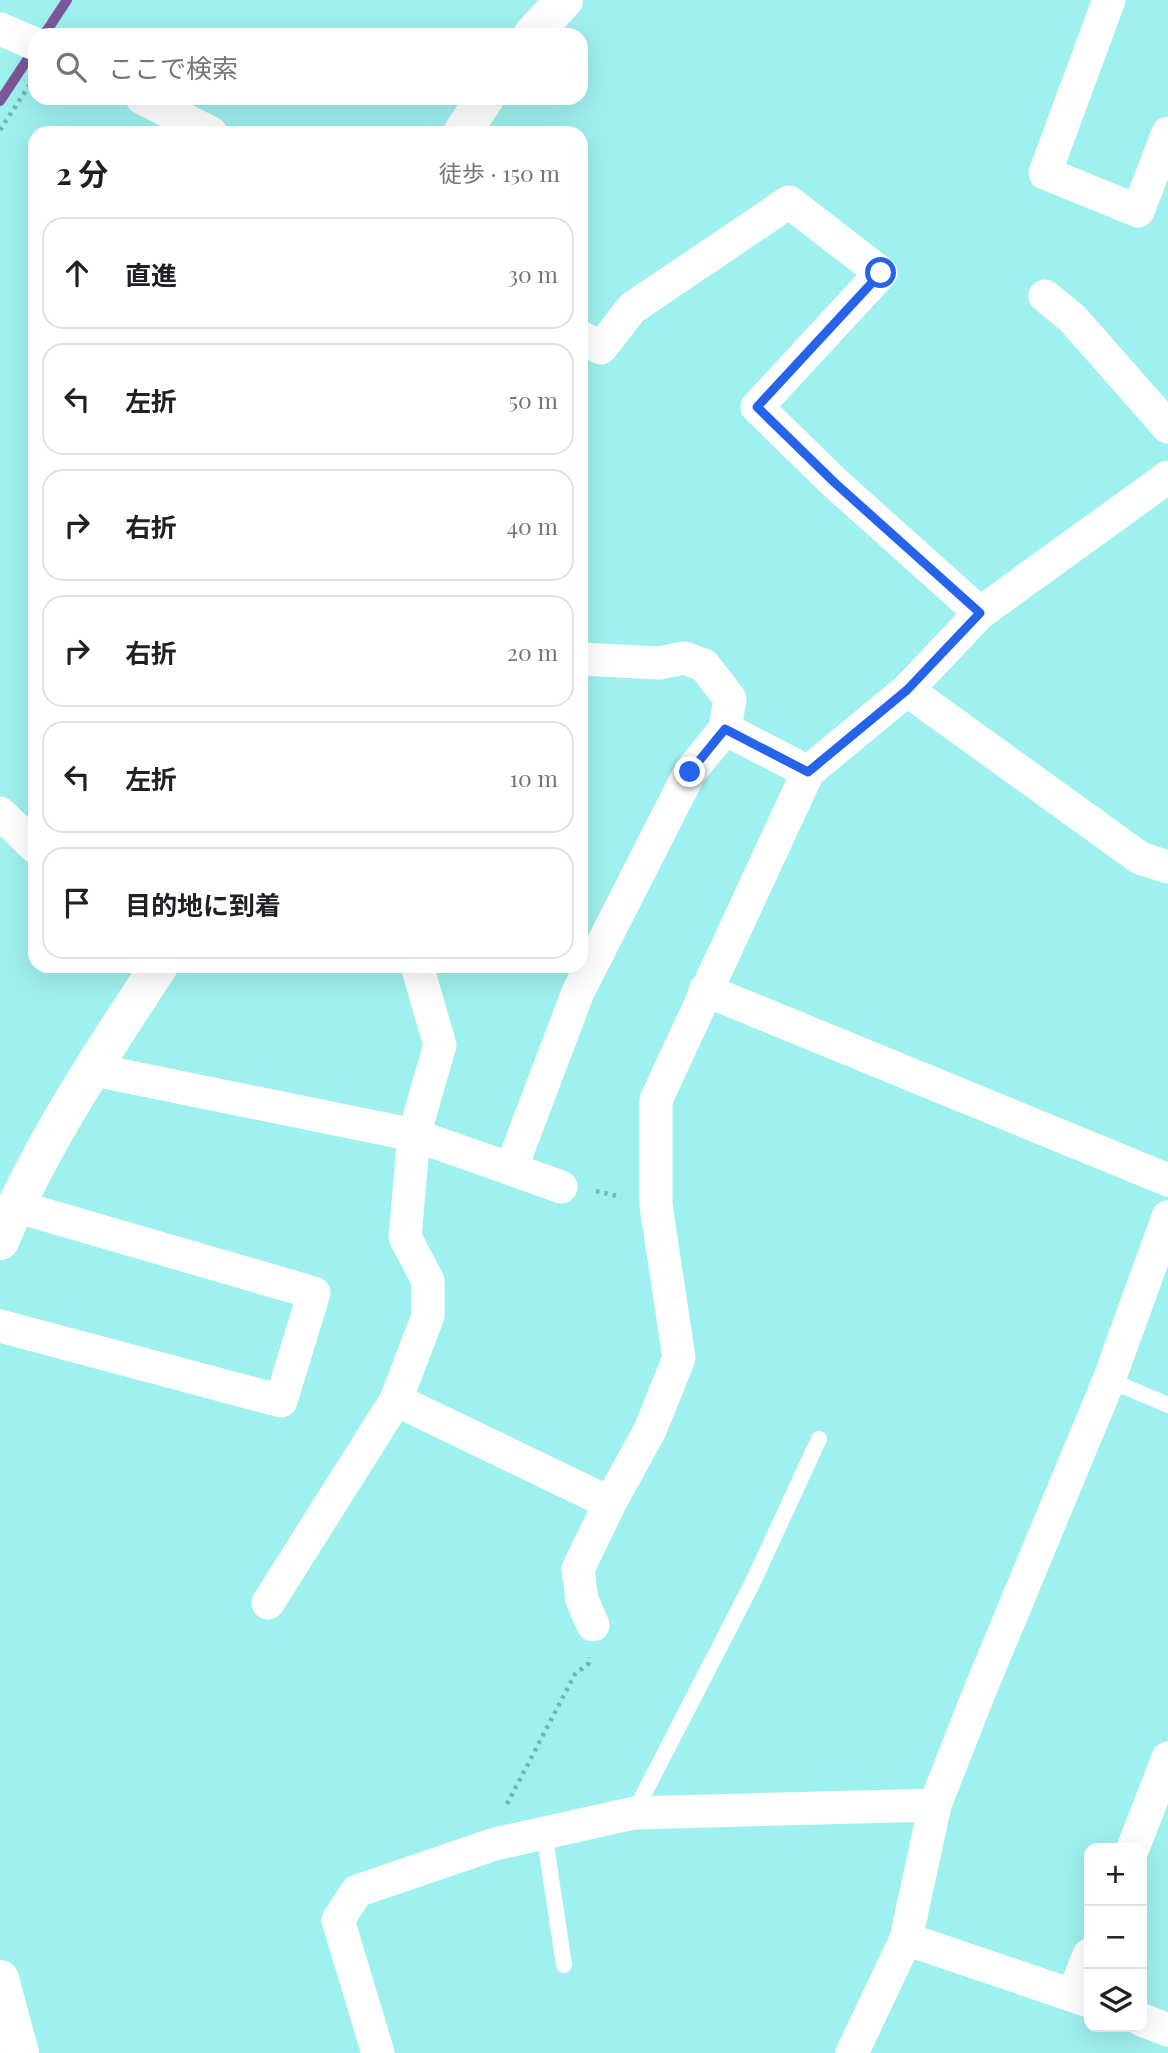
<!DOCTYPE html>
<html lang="ja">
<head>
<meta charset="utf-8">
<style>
  :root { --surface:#fff; --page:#f2f2f2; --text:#202124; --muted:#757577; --line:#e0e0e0 }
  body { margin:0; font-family:"Playfair Display","Noto Sans JP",serif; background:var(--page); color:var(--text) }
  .controls { position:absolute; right:21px; bottom:21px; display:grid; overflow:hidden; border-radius:14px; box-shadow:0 7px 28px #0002 }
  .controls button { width:63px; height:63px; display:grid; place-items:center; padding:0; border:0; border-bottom:2px solid var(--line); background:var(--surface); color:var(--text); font:35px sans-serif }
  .stop { position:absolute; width:21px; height:21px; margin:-16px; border:5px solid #2563eb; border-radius:50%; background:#fff }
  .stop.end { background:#2563eb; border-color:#fff; box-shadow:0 2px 7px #0008 }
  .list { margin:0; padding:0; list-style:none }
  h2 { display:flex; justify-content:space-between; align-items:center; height:91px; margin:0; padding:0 28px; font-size:30px }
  h2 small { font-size:23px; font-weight:400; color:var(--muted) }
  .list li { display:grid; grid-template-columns:46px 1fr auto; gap:21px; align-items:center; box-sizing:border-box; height:112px; margin:0 14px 14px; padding:0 14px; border:2px solid var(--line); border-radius:21px }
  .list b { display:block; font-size:26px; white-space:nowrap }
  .list em { font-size:23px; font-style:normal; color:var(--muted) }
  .icon { flex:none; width:38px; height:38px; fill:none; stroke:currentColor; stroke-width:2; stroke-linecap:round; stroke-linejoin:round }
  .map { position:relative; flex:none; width:1168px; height:2053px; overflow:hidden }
  .search { position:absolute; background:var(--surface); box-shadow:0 7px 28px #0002; left:28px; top:28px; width:560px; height:77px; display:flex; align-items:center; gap:18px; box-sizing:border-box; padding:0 24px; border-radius:21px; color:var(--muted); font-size:26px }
  .panel { position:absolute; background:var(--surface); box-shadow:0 7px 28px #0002; left:28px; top:126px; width:560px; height:847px; border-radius:21px }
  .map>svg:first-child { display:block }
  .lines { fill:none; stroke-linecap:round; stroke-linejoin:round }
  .stream { stroke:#7a5799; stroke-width:10 }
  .path { stroke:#73b6b4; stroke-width:4.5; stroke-dasharray:3.5 5; stroke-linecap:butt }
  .service { stroke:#fff; stroke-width:16 }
  .minor { stroke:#fff; stroke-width:33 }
  .tertiary { stroke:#fff; stroke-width:38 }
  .route { stroke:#2563eb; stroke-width:9 }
</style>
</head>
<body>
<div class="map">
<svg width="1168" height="2053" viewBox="0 0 1168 2053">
  <rect width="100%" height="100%" fill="#9ff1ef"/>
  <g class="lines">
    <!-- stream -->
    <path class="stream" d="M44 35 67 0
      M0 101 35 48"/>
    <!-- path -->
    <path class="path" d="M0 130 34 78
      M596 1191 621 1197
      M507 1804 575 1674 589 1663V1657"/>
    <!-- service -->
    <path class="service" d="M1109 1380 1168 1405
      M634 1813 753 1582 819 1439
      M544 1832 564 1965"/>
    <!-- minor -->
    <path class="minor" d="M1109 0 1045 173 1138 211 1168 133
      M0 29 35 44
      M142 98 211 133
      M1045 296 1072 318 1168 427
      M581 337 601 348 632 308 789 202 881 273 757 407 835 483 980 613
      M907 690 1140 858 1168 867
      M725 729 808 772
      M0 813 35 847
      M705 990 1168 1180
      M90 1069 414 1135 511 1169
      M561 1187 511 1169 578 992 690 772 725 729 730 699 704 665 684 658 659 663 581 659
      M0 1326 281 1401 314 1293 15 1206
      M396 1400 610 1503
      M268 1603 396 1400 428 1316V1281L405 1237 414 1135 440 1045 417 966
      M593 1625 582 1600 578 1569 610 1503 650 1430 679 1358 656 1205V1100L808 772 907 690 980 613 1168 477
      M1133 1848 1168 1758
      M906 1939 1089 2001
      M1073 1995 1089 1955
      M1142 2020 1168 2030
      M378 2053 338 1920 357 1891 495 1844 634 1813 935 1805
      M852 2053 906 1939 935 1805 979 1693 1109 1380 1168 1217"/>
    <!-- tertiary -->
    <path class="tertiary" d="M532 35 564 0
      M462 133 485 98
      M0 1241C42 1143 101 1054 159 966
      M0 1979 20 2053"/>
  </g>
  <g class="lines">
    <!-- route -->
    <path class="route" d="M690 772 725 729 808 772 907 690 980 613 835 483 757 407 881 273"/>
  </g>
</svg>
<div class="controls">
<button>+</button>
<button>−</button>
<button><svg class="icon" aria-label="layers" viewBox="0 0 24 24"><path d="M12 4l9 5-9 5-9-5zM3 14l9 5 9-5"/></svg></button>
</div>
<div class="stop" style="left:881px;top:273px"></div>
<div class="stop end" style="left:690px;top:772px"></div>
<div class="search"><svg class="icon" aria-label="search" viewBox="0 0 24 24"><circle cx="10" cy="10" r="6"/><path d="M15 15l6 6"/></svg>ここで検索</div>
<section class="panel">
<h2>2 分<small>徒歩 · 150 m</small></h2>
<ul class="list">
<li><svg class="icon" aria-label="ahead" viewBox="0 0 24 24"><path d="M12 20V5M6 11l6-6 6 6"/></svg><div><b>直進</b></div><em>30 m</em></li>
<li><svg class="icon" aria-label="left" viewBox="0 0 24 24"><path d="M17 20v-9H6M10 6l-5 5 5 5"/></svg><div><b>左折</b></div><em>50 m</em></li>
<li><svg class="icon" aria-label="right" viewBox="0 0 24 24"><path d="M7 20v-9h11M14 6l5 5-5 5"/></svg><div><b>右折</b></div><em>40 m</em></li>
<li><svg class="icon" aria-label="right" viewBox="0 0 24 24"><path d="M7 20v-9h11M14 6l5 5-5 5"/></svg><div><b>右折</b></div><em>20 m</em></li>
<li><svg class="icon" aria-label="left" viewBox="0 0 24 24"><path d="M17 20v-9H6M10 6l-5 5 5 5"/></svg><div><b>左折</b></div><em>10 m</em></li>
<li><svg class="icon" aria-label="arrive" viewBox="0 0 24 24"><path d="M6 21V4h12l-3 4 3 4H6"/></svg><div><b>目的地に到着</b></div></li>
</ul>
</section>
</div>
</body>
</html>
